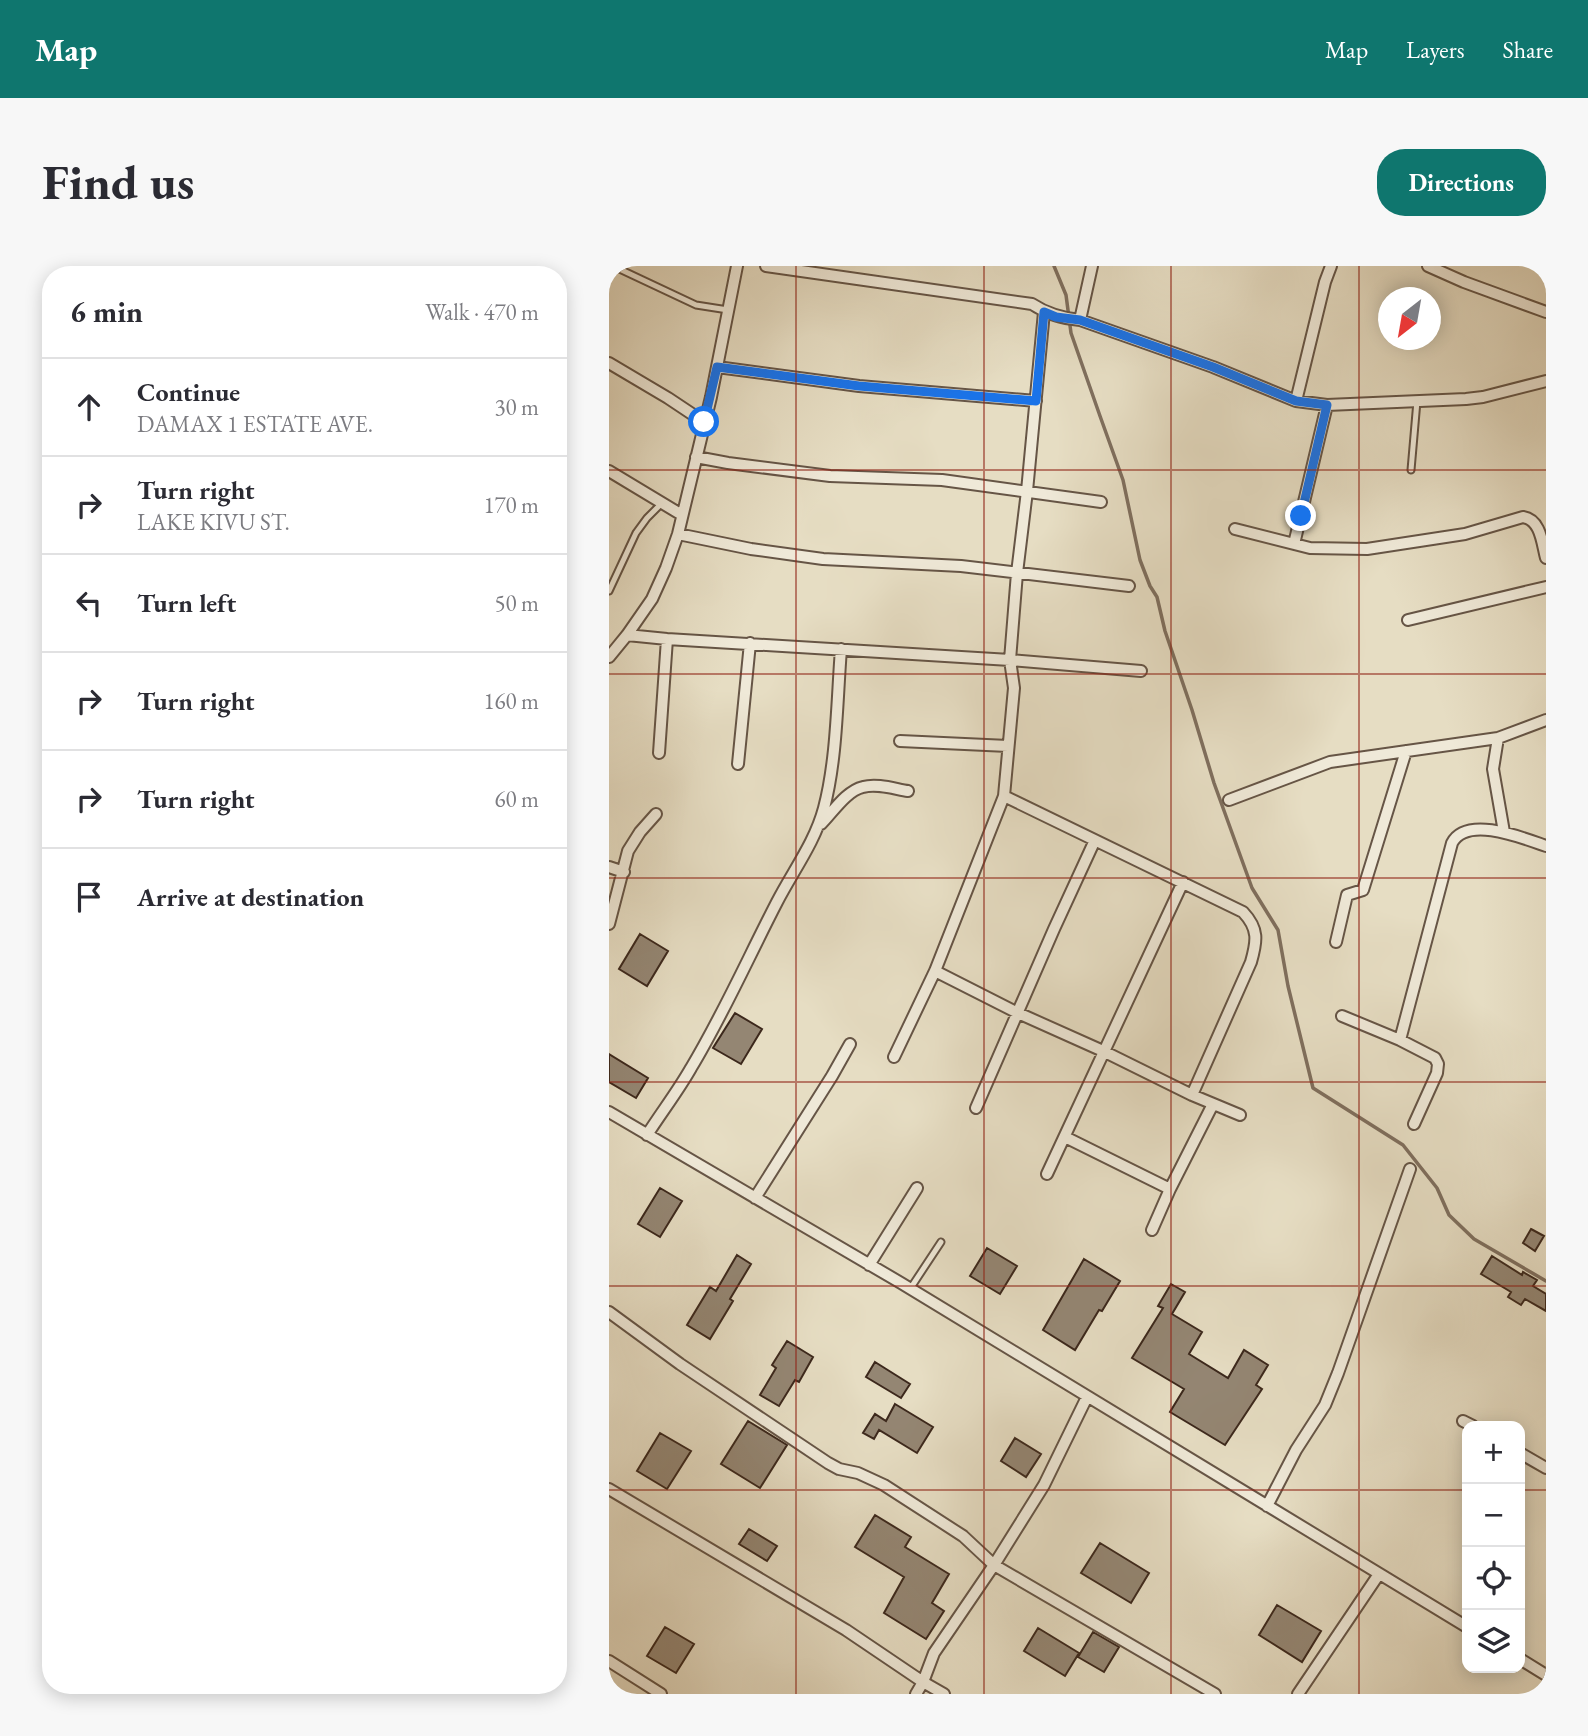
<!DOCTYPE html>
<html lang="en">
<head>
<meta charset="utf-8">
<style>
  :root { --surface:#fff; --page:#f7f7f7; --text:#2b2b33; --muted:#7c7c81; --line:#e1e1e2; --accent:#0f766e }
  body { margin:0; font-family:"EB Garamond",serif; background:var(--page); color:var(--text) }
  .controls { position:absolute; right:21px; bottom:21px; display:grid; overflow:hidden; border-radius:14px; box-shadow:0 4px 18px #0003 }
  .controls button { width:63px; height:63px; display:grid; place-items:center; padding:0; border:0; border-bottom:2px solid var(--line); background:var(--surface); color:var(--text); font:35px sans-serif }
  .compass { position:absolute; left:769px; top:21px; width:63px; height:63px; border-radius:50%; background:var(--surface); box-shadow:0 4px 18px #0003; rotate:211deg }
  .stop { position:absolute; width:21px; height:21px; margin:-16px; border:5px solid #1a73e8; border-radius:50%; background:#fff }
  .stop.end { background:#1a73e8; border-color:#fff; box-shadow:0 2px 7px #0008 }
  .list { margin:0; padding:0; list-style:none }
  h2 { display:flex; justify-content:space-between; align-items:center; height:91px; margin:0; padding:0 28px; font-size:30px }
  h2 small { font-size:23px; font-weight:400; color:var(--muted) }
  .list li { display:grid; grid-template-columns:46px 1fr auto; gap:21px; align-items:center; box-sizing:border-box; height:98px; padding:0 28px; border-top:2px solid var(--line) }
  .list b { display:block; font-size:26px; white-space:nowrap }
  .list p { margin:0; font-size:23px; white-space:nowrap; color:var(--muted) }
  .list em { font-size:23px; font-style:normal; color:var(--muted) }
  .icon { flex:none; width:38px; height:38px; fill:none; stroke:currentColor; stroke-width:2; stroke-linecap:round; stroke-linejoin:round }
  .map { position:relative; flex:none; width:937px; height:1428px; overflow:hidden; border-radius:28px }
  header { display:flex; align-items:center; gap:42px; box-sizing:border-box; height:98px; padding:0 35px; background:var(--accent); color:#fff }
  header strong { font-size:33px }
  nav { display:flex; gap:38px; margin-inline-start:auto; font-size:24px }
  .intro { display:flex; align-items:center; justify-content:space-between; box-sizing:border-box; height:168px; padding:0 42px }
  h1 { margin:0; font-size:49px }
  .button { padding:18px 32px; border-radius:28px; background:var(--accent); color:#fff; font-size:24px; font-weight:700 }
  main { display:flex; gap:42px; padding:0 42px }
  aside { flex:1; background:var(--surface); border-radius:28px; box-shadow:0 4px 18px #0003 }
  .map>svg:first-child { display:block }
  .lines { fill:none; stroke-linecap:round; stroke-linejoin:round }
  .stream { stroke:#7f6f5e; stroke-width:3.5 }
  .building { fill:#948673; stroke:#3c281c; stroke-width:2 }
  .lane-casing { stroke:#665546; stroke-width:9 }
  .street-casing { stroke:#665546; stroke-width:14 }
  .lane { stroke:#efe9d8; stroke-width:5 }
  .street { stroke:#efe9d8; stroke-width:10 }
  .route { stroke:#1a73e8; stroke-width:9 }
  .grid { fill:none; stroke:#8f2418; stroke-width:2; stroke-opacity:0.55 }
</style>
</head>
<body>
<header>
<strong>Map</strong>
<nav><a>Map</a><a>Layers</a><a>Share</a></nav>
</header>
<div class="intro"><h1>Find us</h1><a class="button">Directions</a></div>
<main>
<aside>
<h2>6 min<small>Walk · 470 m</small></h2>
<ul class="list">
<li><svg class="icon" aria-label="ahead" viewBox="0 0 24 24"><path d="M12 20V5M6 11l6-6 6 6"/></svg><div><b>Continue</b><p>DAMAX 1 ESTATE AVE.</p></div><em>30 m</em></li>
<li><svg class="icon" aria-label="right" viewBox="0 0 24 24"><path d="M7 20v-9h11M14 6l5 5-5 5"/></svg><div><b>Turn right</b><p>LAKE KIVU ST.</p></div><em>170 m</em></li>
<li><svg class="icon" aria-label="left" viewBox="0 0 24 24"><path d="M17 20v-9H6M10 6l-5 5 5 5"/></svg><div><b>Turn left</b></div><em>50 m</em></li>
<li><svg class="icon" aria-label="right" viewBox="0 0 24 24"><path d="M7 20v-9h11M14 6l5 5-5 5"/></svg><div><b>Turn right</b></div><em>160 m</em></li>
<li><svg class="icon" aria-label="right" viewBox="0 0 24 24"><path d="M7 20v-9h11M14 6l5 5-5 5"/></svg><div><b>Turn right</b></div><em>60 m</em></li>
<li><svg class="icon" aria-label="arrive" viewBox="0 0 24 24"><path d="M6 21V4h12l-3 4 3 4H6"/></svg><div><b>Arrive at destination</b></div></li>
</ul>
</aside>
<div class="map">
<svg width="937" height="1428" viewBox="0 0 937 1428">
  <rect width="100%" height="100%" fill="#e6ddc3"/>
  <filter id="stains"><feTurbulence type="fractalNoise" baseFrequency=".00286" numOctaves="4"/><feColorMatrix values="0 0 0 0 .2 0 0 0 0 .09 0 0 0 0 .02 0 0 0 .5 -.17"/></filter>
  <radialGradient id="worn" r=".72"><stop offset=".6" stop-color="#630" stop-opacity="0"/><stop offset="1" stop-color="#630" stop-opacity=".3"/></radialGradient>
  <g class="lines">
    <!-- stream -->
    <path class="stream" d="M445 0 457 29 462 67 491 150 514 214 531 294 541 320 548 331 556 365 583 444 605 517 643 622 669 664 679 720 704 822 794 879 828 922 840 949 865 973 937 1015"/>
  </g>
  <!-- building -->
  <path class="building" d="M31 668 59 685 38 720 10 703Z
    M126 747 153 763 132 798 104 782Z
    M0 788 39 812 27 832 0 816Z
    M51 922 73 935 51 971 29 958Z
    M922 963 935 970 926 985 914 977Z
    M378 982 408 1000 391 1028 361 1010Z
    M128 989 142 998 121 1033 124 1035 101 1073 78 1059 101 1021 107 1025Z
    M883 990 913 1009 914 1006 928 1014 924 1020 937 1028V1045L916 1033 912 1039 899 1031 902 1026 872 1008Z
    M475 993 511 1015 493 1045 490 1044 466 1084 434 1064Z
    M562 1018 576 1026 563 1048 593 1066 580 1088 619 1112 635 1084 659 1099 647 1119 653 1123 616 1179 561 1146 575 1123 523 1092 554 1042 549 1040Z
    M178 1075 204 1091 190 1116 186 1114 170 1140 151 1129 167 1102 163 1099Z
    M266 1096 301 1118 292 1132 257 1111Z
    M286 1138 324 1161 308 1187 270 1164 265 1173 254 1167 266 1148 277 1155Z
    M139 1155 178 1179 151 1222 112 1198Z
    M51 1167 82 1185 58 1223 28 1205Z
    M406 1172 432 1188 417 1211 392 1195Z
    M266 1249 302 1271 296 1281 340 1308 323 1337 335 1345 317 1373 275 1347 295 1311 246 1281Z
    M140 1263 168 1280 158 1295 130 1278Z
    M491 1277 540 1307 522 1337 472 1307Z
    M668 1339 712 1365 693 1396 650 1369Z
    M56 1361 85 1378 67 1407 38 1390Z
    M429 1362 470 1387 456 1410 415 1385Z
    M484 1366 510 1381 495 1406 469 1391Z"/>
  <g class="lines">
    <!-- lane casing -->
    <g class="lane-casing">
      <path id="lane" d="M4 0 87 39 119 44
        M802 204 808 135
        M0 325 27 267 38 252 53 237
        M301 1023 332 976"/>
    </g>
    <!-- street casing -->
    <g class="street-casing">
      <path id="street" d="M157 0 423 38C438 48 452 52 471 54L604 101 687 135 718 139 857 133 874 131 937 115
        M819 0 855 16 937 46
        M471 54 483 0
        M0 97 59 132 95 156
        M108 101 250 120 427 135
        M687 135 716 16 722 0
        M87 191 119 197 221 210 333 214 492 236
        M0 205 73 249
        M626 263 701 282 758 283 856 268 914 251C932 254 933 277 937 292
        M69 268 142 283 214 293 352 300 520 320
        M685 278 718 139
        M799 354 937 321
        M18 369 58 373 401 394 532 405
        M0 391 18 369 43 333 57 302 69 268 102 131 128 0
        M889 472 884 503 895 566
        M291 475 399 480
        M50 487 58 373
        M129 498 141 377
        M395 530 634 646C650 663 648 675 642 696L583 829
        M620 534 721 496 889 472 937 454
        M212 558C224 546 237 525 254 521 268 517 286 523 299 525
        M0 601 15 606
        M0 658 19 585 31 566 47 548
        M727 676 738 629 754 624 797 485
        M326 705 409 747 494 785 583 829 631 849
        M733 750 791 774 826 792 829 798 828 807 805 858
        M791 774 843 577C858 549 914 572 937 580
        M285 791 326 705 395 530 405 422 401 394 408 307 418 225 435 46
        M367 842 445 663 486 574
        M0 846 292 1017 858 1361
        M38 869C52 847 69 825 82 802 114 749 139 692 168 636 184 605 206 576 215 542 228 493 228 433 232 383
        M456 871 561 923
        M438 908 574 616
        M146 932 223 810 241 778
        M543 964 561 923 604 838
        M260 999 308 922
        M0 1046 71 1098 219 1197 230 1203 249 1207 275 1219 354 1270 385 1299 606 1428
        M854 1155 864 1160
        M911 1187 937 1202
        M0 1223 237 1364 314 1416 335 1428
        M658 1240 687 1184 716 1139 729 1107 801 903
        M911 1393 937 1409
        M0 1395 52 1428
        M307 1428 314 1416 325 1387 385 1299 435 1219 478 1131
        M689 1428 770 1308"/>
    </g>
    <!-- lane -->
    <use href="#lane" class="lane"/>
    <!-- street -->
    <use href="#street" class="street"/>
  </g>
  <g class="lines">
    <!-- route -->
    <path class="route" d="M95 156 108 101 250 120 427 135 435 46 447 51 471 54 604 101 687 135 718 139 692 250"/>
  </g>
  <!-- grid -->
  <path class="grid" d="M187 0V1428M375 0V1428M562 0V1428M750 0V1428M0 204H937M0 408H937M0 612H937M0 816H937M0 1020H937M0 1224H858M911 1224H937"/>
  <rect width="100%" height="100%" filter="url(#stains)"/>
  <rect width="100%" height="100%" fill="url(#worn)"/>
</svg>
<div class="controls">
<button>+</button>
<button>−</button>
<button><svg class="icon" aria-label="locate" viewBox="0 0 24 24"><circle cx="12" cy="12" r="6"/><path d="M12 2v4M12 18v4M2 12h4M18 12h4"/></svg></button>
<button><svg class="icon" aria-label="layers" viewBox="0 0 24 24"><path d="M12 4l9 5-9 5-9-5zM3 14l9 5 9-5"/></svg></button>
</div>
<svg class="compass" viewBox="-18 -18 36 36"><path d="M0-13l5 13h-10z" fill="#e53935"/><path d="M0 13l5-13h-10z" fill="#7c7c81"/></svg>
<div class="stop" style="left:95px;top:156px"></div>
<div class="stop end" style="left:692px;top:250px"></div>
</div>
</main>
</body>
</html>
